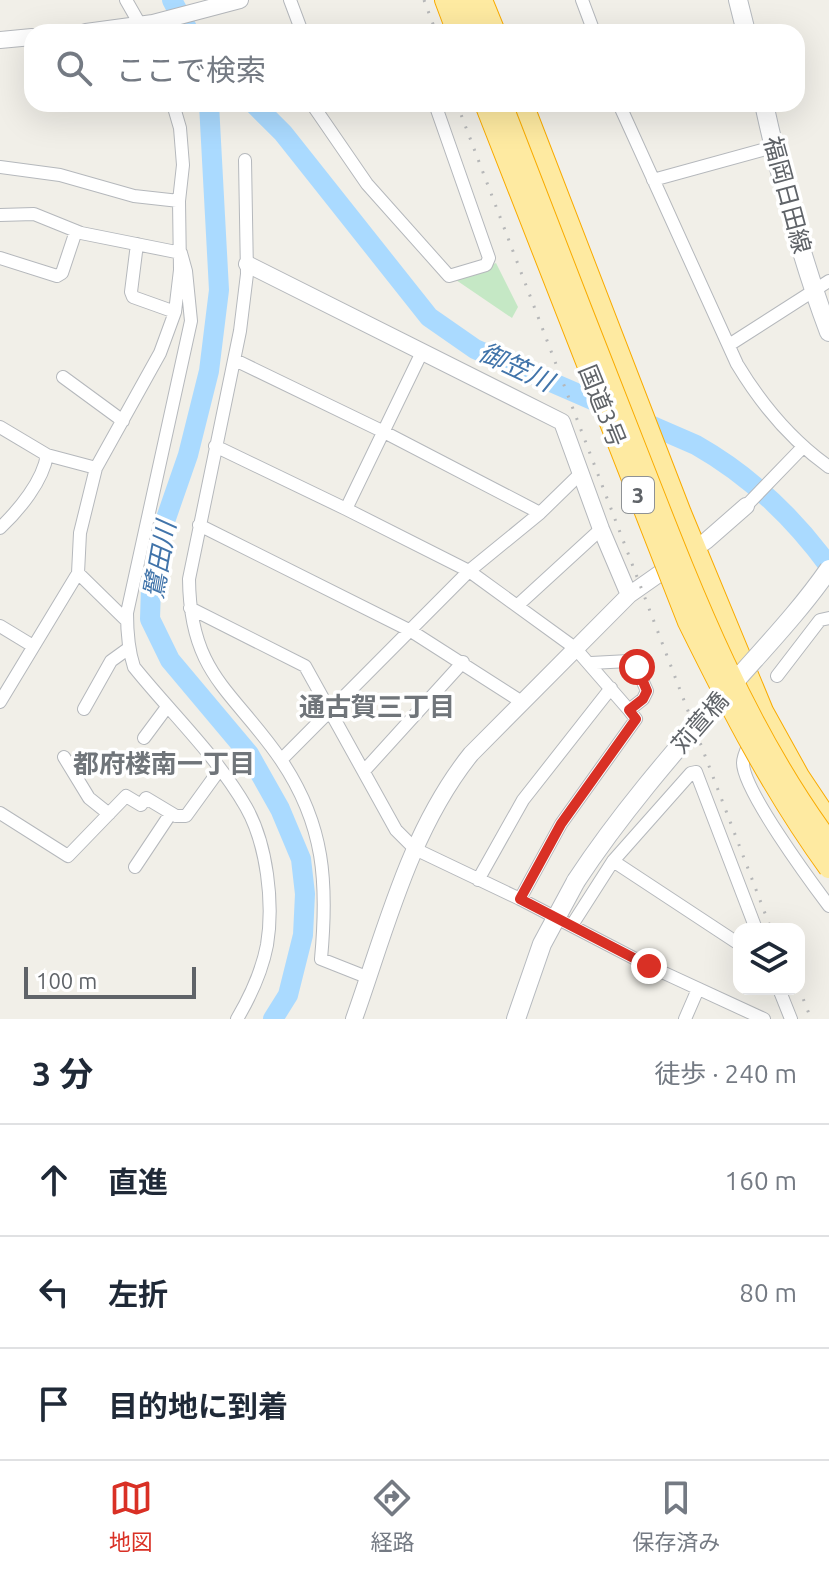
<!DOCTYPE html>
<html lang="ja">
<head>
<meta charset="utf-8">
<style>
  :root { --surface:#fff; --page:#f6f6f7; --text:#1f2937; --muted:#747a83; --line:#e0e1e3; --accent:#d93025 }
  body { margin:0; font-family:Ubuntu,"Noto Sans JP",sans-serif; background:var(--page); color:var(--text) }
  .controls { position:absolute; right:24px; bottom:24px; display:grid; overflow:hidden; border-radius:16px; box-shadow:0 8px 32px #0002 }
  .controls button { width:72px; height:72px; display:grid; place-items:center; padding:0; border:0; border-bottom:2px solid var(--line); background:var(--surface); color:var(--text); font:40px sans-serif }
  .scale { position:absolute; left:24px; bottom:20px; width:172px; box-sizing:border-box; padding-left:8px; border:4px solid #5f6368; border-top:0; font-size:22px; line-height:28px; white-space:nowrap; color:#5f6368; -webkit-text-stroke:6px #fff; paint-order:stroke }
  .stop { position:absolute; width:24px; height:24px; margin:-18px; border:6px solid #d93025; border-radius:50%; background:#fff }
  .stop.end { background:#d93025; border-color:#fff; box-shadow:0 2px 8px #0008 }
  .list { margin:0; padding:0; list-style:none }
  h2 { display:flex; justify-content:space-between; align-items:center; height:104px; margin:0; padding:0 32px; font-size:34px }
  h2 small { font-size:26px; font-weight:400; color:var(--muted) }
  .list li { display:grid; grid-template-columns:52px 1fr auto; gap:24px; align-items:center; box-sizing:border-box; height:112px; padding:0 32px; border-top:2px solid var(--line) }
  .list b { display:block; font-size:30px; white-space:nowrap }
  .list em { font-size:26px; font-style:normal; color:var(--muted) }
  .icon { flex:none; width:44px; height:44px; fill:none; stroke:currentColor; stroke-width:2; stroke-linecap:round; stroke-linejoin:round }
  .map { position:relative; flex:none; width:829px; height:1019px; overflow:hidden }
  .search { position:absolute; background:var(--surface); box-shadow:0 8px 32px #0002; left:24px; right:24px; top:24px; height:88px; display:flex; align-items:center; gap:20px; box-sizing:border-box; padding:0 28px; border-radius:24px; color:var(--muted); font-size:30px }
  .sheet { height:440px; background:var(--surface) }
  nav { display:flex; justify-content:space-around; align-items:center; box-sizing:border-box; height:112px; border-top:2px solid var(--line); background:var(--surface); font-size:22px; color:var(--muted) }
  nav a { display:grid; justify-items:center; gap:4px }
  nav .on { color:var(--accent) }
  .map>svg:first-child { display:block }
  .green { fill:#c5e8c5 }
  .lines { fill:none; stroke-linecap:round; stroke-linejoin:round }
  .river { stroke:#aadaff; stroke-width:20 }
  .minor-casing { stroke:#b5b8bc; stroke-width:14 }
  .tertiary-casing { stroke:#b5b8bc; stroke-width:18 }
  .secondary-casing { stroke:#b6babf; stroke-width:20 }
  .trunk-casing { stroke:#f9ab00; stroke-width:22 }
  .minor { stroke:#fff; stroke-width:12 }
  .tertiary { stroke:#fff; stroke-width:16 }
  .secondary { stroke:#fff; stroke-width:18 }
  .trunk { stroke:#feeaa1; stroke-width:20 }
  .rail { stroke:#b6b7b8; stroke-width:3; stroke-dasharray:2 10; stroke-linecap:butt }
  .secondary-bridge-casing { stroke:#b6babf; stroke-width:20; stroke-linecap:butt }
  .trunk-bridge-casing { stroke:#f9ab00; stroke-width:22; stroke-linecap:butt }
  .secondary-bridge { stroke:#fff; stroke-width:18 }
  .trunk-bridge { stroke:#feeaa1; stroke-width:20 }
  .route { stroke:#d93025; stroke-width:10 }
  .labels { text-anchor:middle; stroke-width:7; stroke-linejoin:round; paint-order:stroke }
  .shield { fill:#fff; stroke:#8f9295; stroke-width:2 }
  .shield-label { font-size:22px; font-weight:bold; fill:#5f6368 }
  .street-label { font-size:24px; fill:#5f6368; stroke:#fff }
  .water-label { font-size:26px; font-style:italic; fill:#4174aa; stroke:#fff }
  .neighbourhood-label { font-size:26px; font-weight:bold; fill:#70757a; stroke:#fff }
</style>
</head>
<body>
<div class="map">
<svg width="829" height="1019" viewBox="0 0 829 1019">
  <rect width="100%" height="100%" fill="#f1efe8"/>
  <!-- green -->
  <path class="green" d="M496 263 518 307 512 318 456 280Z"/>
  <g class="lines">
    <!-- river -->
    <path class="river" d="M172 0 189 32
      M209 104 219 290 209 371 188 455 163 527 151 587 150 619 170 660 249 754 280 809 301 859 305 894 303 935 288 995 273 1019
      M254 104 283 133 429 317 475 349 696 445C749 475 793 517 829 566"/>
    <!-- minor casing -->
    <g class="minor-casing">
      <path id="minor" d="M126 0 142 28
        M290 0 302 32
        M582 0 594 32
        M312 104 367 184 449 276 486 265 489 258 435 104
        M619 104 737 364C761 404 791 440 829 467
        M245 160 247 274 240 331 189 579C190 675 233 690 281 760 325 825 328 883 321 959L369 978
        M0 167 60 175 134 196 179 201
        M653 180 773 147
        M0 215 34 214 81 233 181 253
        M137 244 131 292 133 297 175 312
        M181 253 186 271 191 321 127 613C127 632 128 649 134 667 171 713 216 755 246 807 267 844 274 903 267 945 262 971 250 997 237 1019
        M0 258 57 276 62 273 76 231
        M729 345 829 281
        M235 360 384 432 540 513
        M63 377 123 421
        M0 427 47 455 96 468
        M215 446 346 509 469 571 575 648 629 710 643 699 647 691 634 662 629 661 591 663
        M746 506 802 448
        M346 509 422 352
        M199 525 411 631 522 702
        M0 528C19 510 43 481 47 455
        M78 573 127 621
        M518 605 601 529
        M190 608 305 666 396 830 415 849 520 899 649 966 764 1019
        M0 626 33 646
        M777 676 820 620 829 618
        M0 702 78 573 80 533 96 468 160 353 175 312 180 270 179 201 183 165 180 128 173 104
        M84 709 111 661 129 648
        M144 738 167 707
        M751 740C748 747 743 755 743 763 743 790 811 882 829 906
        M64 757 89 798 109 814
        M281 760 469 571 540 513 580 474
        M364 771 463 662
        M0 813 68 856 126 796 141 805 146 798 176 816H186L220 769
        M613 861 739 944
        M135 867 171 813
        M478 880 523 800 611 688
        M520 899 561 824 636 719 629 710
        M572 925 613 861 691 773 696 772 756 929
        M779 989 791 1019
        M685 1019 698 989"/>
    </g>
    <!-- tertiary casing -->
    <g class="tertiary-casing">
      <path id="tertiary" d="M86 32 153 23 240 0
        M0 40 32 37
        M247 264 562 422 601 529 629 595
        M354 1019C386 929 410 830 471 754L629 595 706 541 746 506"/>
    </g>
    <!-- secondary casing -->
    <g class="secondary-casing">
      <path id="secondary" d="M738 0 746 32
        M764 104C781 181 801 258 829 332
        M516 1019 542 944 576 881"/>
    </g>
    <!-- trunk casing -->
    <g class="trunk-casing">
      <path id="trunk" d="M445 0 457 32
        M462 0 474 32
        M482 0 495 32
        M523 104 681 513 763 711 799 776 829 821"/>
    </g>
    <!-- minor -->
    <use href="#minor" class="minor"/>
    <!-- tertiary -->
    <use href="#tertiary" class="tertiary"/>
    <!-- secondary -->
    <use href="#secondary" class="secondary"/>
    <!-- trunk -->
    <use href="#trunk" class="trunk"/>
    <!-- rail -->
    <path class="rail" d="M424 0 436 32
      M457 104 771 929
      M799 988 811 1019"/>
    <!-- secondary-bridge casing -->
    <g class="secondary-bridge-casing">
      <path id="secondary-bridge" d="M576 881C624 808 681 744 738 678 769 643 802 608 829 569"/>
    </g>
    <!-- trunk-bridge casing -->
    <g class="trunk-bridge-casing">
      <path id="trunk-bridge" d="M485 104 688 622C730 707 773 791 829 868
        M502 104C547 221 593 339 639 456 691 589 743 726 829 842"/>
    </g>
    <!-- secondary-bridge -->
    <use href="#secondary-bridge" class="secondary-bridge"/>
    <!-- trunk-bridge -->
    <use href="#trunk-bridge" class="trunk-bridge"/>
  </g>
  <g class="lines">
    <!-- route -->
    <path class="route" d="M637 667 647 691 643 699 629 710 636 719 561 824 520 899 649 966"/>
  </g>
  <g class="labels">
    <!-- shield labels -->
    <rect class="shield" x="622" y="477" width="32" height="36" rx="6"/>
    <g class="shield-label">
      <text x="638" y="503">3</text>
    </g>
    <!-- street labels -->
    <g class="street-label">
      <text transform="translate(787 195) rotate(75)" y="8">福岡日田線</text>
      <text transform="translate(602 406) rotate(68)" y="8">国道3号</text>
      <text transform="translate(700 723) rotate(-49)" y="8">苅萱橋</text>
    </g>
    <!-- water labels -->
    <g class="water-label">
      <text transform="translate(516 367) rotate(25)" y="9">御笠川</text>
      <text transform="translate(160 560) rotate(-80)" y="9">鷺田川</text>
    </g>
    <!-- neighbourhood labels -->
    <g class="neighbourhood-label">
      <text x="377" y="716">通古賀三丁目</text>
      <text x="164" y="773">都府楼南一丁目</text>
    </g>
  </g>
</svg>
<div class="controls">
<button><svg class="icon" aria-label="layers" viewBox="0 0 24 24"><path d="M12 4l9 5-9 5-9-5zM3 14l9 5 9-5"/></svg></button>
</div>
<div class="scale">100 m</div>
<div class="stop" style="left:637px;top:667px"></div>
<div class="stop end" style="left:649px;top:966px"></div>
<div class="search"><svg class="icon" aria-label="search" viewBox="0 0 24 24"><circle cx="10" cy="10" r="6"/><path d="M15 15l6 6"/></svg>ここで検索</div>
</div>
<section class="sheet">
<h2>3 分<small>徒歩 · 240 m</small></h2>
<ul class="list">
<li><svg class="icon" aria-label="ahead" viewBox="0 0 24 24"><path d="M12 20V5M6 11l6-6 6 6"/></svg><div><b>直進</b></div><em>160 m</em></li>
<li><svg class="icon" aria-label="left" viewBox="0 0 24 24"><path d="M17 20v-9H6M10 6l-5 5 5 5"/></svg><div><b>左折</b></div><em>80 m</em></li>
<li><svg class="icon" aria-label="arrive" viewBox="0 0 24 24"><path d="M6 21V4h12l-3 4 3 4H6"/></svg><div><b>目的地に到着</b></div></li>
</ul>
</section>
<nav>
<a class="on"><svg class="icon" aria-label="map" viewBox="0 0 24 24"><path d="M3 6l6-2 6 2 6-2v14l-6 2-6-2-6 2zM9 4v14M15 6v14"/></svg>地図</a>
<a><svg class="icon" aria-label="directions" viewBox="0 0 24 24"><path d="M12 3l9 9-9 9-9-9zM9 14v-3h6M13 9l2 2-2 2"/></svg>経路</a>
<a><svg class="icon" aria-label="saved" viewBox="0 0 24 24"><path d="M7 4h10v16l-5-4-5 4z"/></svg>保存済み</a>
</nav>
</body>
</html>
